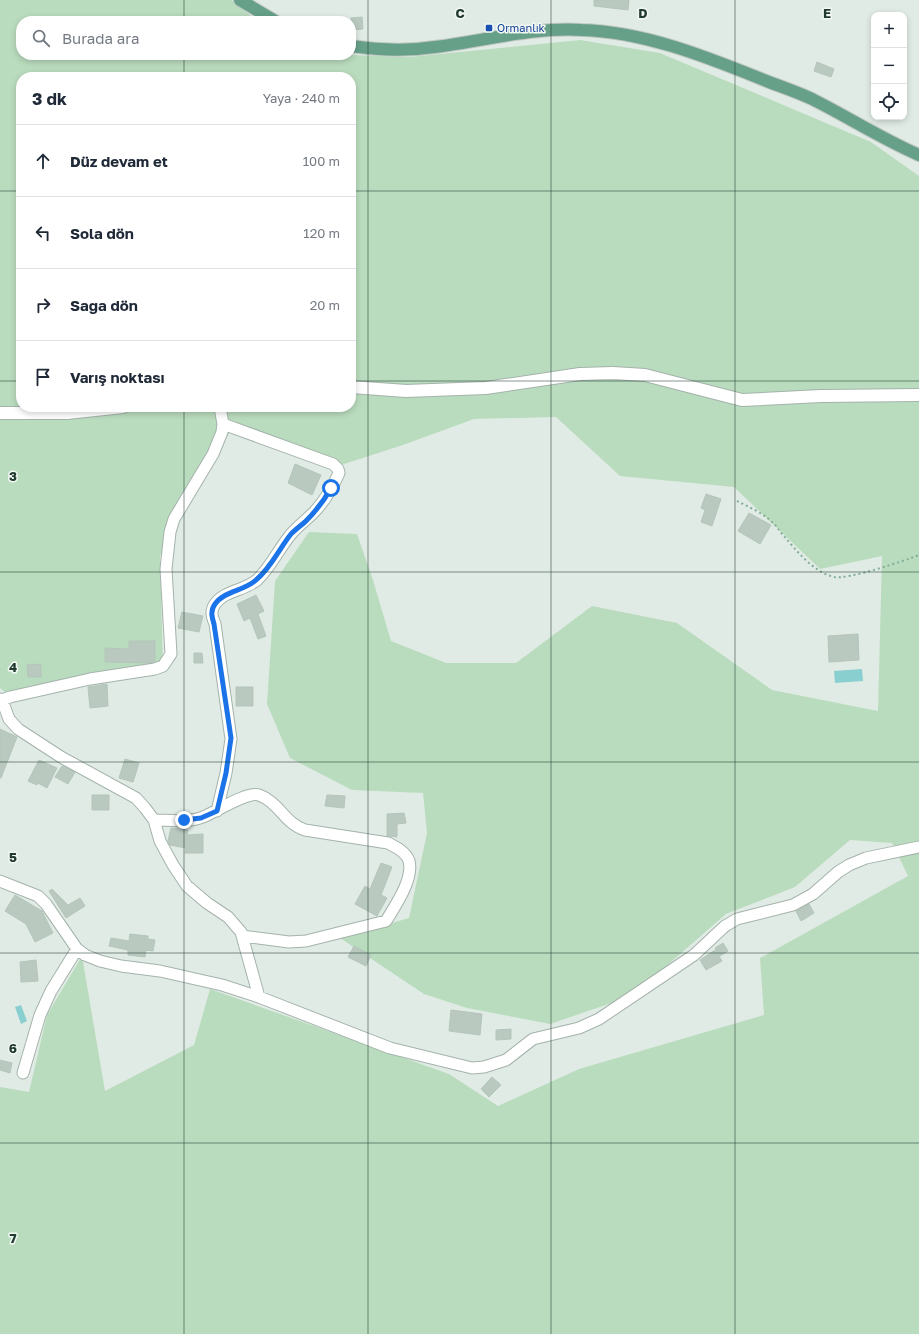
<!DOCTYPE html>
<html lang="tr">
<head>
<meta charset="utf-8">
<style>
  :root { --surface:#fff; --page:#f6f6f7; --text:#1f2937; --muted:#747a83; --line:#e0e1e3 }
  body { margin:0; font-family:"Golos Text",sans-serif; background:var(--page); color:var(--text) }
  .controls { position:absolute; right:12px; top:12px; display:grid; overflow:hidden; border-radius:8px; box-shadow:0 2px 6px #0003 }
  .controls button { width:36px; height:36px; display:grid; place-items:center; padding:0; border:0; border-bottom:1px solid var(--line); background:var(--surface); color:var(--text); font:20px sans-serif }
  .stop { position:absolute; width:12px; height:12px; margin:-9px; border:3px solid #1a73e8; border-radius:50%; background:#fff }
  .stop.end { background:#1a73e8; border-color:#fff; box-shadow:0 1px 4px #0008 }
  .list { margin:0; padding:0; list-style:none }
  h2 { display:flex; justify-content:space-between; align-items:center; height:52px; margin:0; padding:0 16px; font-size:17px }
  h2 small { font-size:13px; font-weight:400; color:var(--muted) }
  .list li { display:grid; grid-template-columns:26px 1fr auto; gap:12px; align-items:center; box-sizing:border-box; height:72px; padding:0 16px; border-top:1px solid var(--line) }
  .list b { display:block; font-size:15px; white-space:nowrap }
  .list em { font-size:13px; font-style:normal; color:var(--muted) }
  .icon { flex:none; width:22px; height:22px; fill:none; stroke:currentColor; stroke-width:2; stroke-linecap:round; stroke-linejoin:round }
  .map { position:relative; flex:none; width:919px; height:1334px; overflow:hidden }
  .search { position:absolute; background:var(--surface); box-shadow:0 2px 6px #0003; left:16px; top:16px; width:340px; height:44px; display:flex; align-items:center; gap:10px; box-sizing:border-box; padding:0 14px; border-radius:16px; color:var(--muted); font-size:15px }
  .panel { position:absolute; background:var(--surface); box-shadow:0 2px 6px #0003; left:16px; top:72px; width:340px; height:340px; border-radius:16px }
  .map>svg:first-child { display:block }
  .green { fill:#badcbe; fill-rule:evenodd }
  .water { fill:#8acfcf }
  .building { fill:#b9c9c0; stroke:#b4c5bb }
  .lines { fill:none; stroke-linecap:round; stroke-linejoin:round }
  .minor-casing { stroke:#a4b3ab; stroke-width:13 }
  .tertiary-casing { stroke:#a4b3ab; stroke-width:14 }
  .primary-casing { stroke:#c1c8c5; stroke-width:14 }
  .path { stroke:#82ae99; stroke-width:2; stroke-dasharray:2 3; stroke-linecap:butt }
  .minor { stroke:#fff; stroke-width:11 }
  .tertiary { stroke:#fff; stroke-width:12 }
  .primary { stroke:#66a088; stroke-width:12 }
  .route { stroke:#1a73e8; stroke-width:5 }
  .grid { fill:none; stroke:#223b30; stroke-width:1; stroke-opacity:0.55 }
  .transit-dot { fill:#1a4fb4; stroke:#f1f8f4; stroke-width:1.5 }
  .labels { text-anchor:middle; stroke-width:3; stroke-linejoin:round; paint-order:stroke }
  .transit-label { font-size:11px; fill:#164399; stroke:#f1f8f4; text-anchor:start }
  .grid-label { font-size:13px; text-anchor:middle; font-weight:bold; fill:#223b30; stroke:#f1f8f4; stroke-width:3; stroke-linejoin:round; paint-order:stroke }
</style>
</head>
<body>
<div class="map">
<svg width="919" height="1334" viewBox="0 0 919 1334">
  <rect width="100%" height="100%" fill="#e1ebe5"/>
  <!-- green -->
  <path class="green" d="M0 0H232L257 21H21V55H351L410 57 580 40 660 53 871 142 919 176V1334H0V1087L29 1092 47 1015 82 956 105 1091 194 1045 210 989 449 1074 498 1106 579 1069 764 1015 760 958 908 876 892 843 850 840 795 887 726 914 632 996 550 1024 467 1008 424 994 340 938 409 918 427 833 423 793 352 790 290 758 267 704 275 581 309 532 357 534 373 580 391 641 446 663H516L592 606 677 623 772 690 878 711 882 556 820 569 734 487 620 476 556 417 474 419 403 445 341 465 232 429 189 495 160 556 163 668 12 698 0 688ZM21 77H351V407H21Z"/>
  <!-- water -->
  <path class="water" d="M862 669 863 681 835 683 834 671Z
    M21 1005 27 1021 21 1024 15 1007Z"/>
  <!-- building -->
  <path class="building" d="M594 0H629L628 10 594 6Z
    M362 17 363 29 351 30V18Z
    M817 62 834 69 831 77 814 71Z
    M295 464 321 475 312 495 288 483Z
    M706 494 721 499 712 526 701 522 705 510 701 508Z
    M749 513 771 525 760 544 738 531Z
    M256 595 264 611 258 614 266 636 258 639 250 618 244 621 237 604Z
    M182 612 203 616 199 632 178 628Z
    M858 634 859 660 829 662 828 636Z
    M129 641H155V661L151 663 105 662V648L129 649Z
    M194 653H202L203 663H194Z
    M41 664V677H28L27 665Z
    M107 684 108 706 90 708 88 687Z
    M236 687H253V706H236Z
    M0 729 17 737 1 778H0Z
    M125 759 139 763 133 782 119 778Z
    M39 760 57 768 47 788 38 783 37 785 28 781Z
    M62 766 75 772 68 784 55 777Z
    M92 795H109V810H92Z
    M327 795 345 796 344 808 325 806Z
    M404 813 406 823 397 824V837L387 836V814Z
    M171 828 188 830 187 835 203 834V853H185L186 848 170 845 168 841Z
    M381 863 392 867 381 895 387 898 377 916 355 904 365 886 370 889Z
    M52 889 68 905 80 898 85 906 66 918 49 891Z
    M15 895 42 911 53 933 35 942 26 924 5 911Z
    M809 904 814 913 801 921 796 911Z
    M130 934 148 936V939L155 940 153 951 146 950 145 957 128 955V950L109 946 111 938 129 941Z
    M723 943 728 951 720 956 715 948Z
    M354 946 371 955 366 966 348 957Z
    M715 950 722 961 706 970 700 960Z
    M36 960 38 981 21 982 20 962Z
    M451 1010 482 1014 480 1035 449 1031Z
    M511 1029V1039L496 1040V1030Z
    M0 1060 12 1063 10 1073 0 1070Z
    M492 1077 501 1085 489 1097 481 1089Z"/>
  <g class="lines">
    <!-- minor casing -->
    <g class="minor-casing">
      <path id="minor" d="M0 699 2 700 9 719 18 729 61 757 136 798 145 808 154 820 160 841 173 865 187 886 207 903 228 917 241 932 259 997
        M2 700 10 697 90 679 155 669 163 666 171 654 166 569 170 532 174 519 213 454 222 432 223 424 220 407
        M217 811 226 773 231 739 215 624C212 617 210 611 215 604 225 590 244 591 257 580 271 567 279 548 292 533 299 525 309 518 316 510 326 499 333 487 339 473L338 469 333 464 223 424
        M154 820C169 820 188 823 203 817 216 812 247 791 259 795 279 802 285 824 305 830L388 843C396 847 406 852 409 861 414 879 395 906 386 921L306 941 289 942 242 936
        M0 881 38 896 46 904 77 949 85 955 100 961 121 966 160 971 222 985 259 997 390 1048 472 1068 484 1067 506 1060 533 1039 579 1028 599 1019 694 955 725 926 737 919 793 905 813 894 838 872 849 865 866 858 919 847
        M23 1073 40 1015 51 991 77 949"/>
    </g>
    <!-- tertiary casing -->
    <g class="tertiary-casing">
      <path id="tertiary" d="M351 387 406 391 486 388 580 374 613 373 645 375 742 400 821 396 919 395
        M0 413H67L123 407"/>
    </g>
    <!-- primary casing -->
    <g class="primary-casing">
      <path id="primary" d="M240 0 275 21
        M351 46C378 50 408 51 435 47 484 41 532 27 582 30 643 32 702 55 759 78 776 85 795 91 812 99 848 117 882 139 919 155"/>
    </g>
    <!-- path -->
    <path class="path" d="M737 501C749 507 763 513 773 523 777 526 779 531 783 535 796 550 813 572 834 577 847 580 904 561 919 555"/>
    <!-- minor -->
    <use href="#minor" class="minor"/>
    <!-- tertiary -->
    <use href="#tertiary" class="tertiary"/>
    <!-- primary -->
    <use href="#primary" class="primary"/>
  </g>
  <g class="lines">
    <!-- route -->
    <path class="route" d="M184 820 201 818 217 811 226 773 231 738 214 624C212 617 210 611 215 604 224 591 244 591 256 580 271 568 279 549 291 534 295 530 300 526 305 522 315 512 324 501 331 488"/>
  </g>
  <!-- grid -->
  <path class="grid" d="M184 0V21M368 0V1334M551 0V1334M735 0V1334M184 55V77M0 191H21M351 191H919M0 381H21M351 381H919M184 407V1334M0 572H919M0 762H919M0 953H919M0 1143H919"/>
  <!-- markers -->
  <rect class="transit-dot" x="485" y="24" width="8" height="8" rx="2"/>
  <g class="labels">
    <!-- transit labels -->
    <g class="transit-label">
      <text x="497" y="32">Ormanlık</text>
    </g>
  </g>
  <g class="grid-label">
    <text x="460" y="18">C</text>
    <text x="643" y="18">D</text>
    <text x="827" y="18">E</text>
    <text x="13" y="481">3</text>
    <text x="13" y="672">4</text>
    <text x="13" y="862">5</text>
    <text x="13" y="1053">6</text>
    <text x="13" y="1243">7</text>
  </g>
</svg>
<div class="controls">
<button>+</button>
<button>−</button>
<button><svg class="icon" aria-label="locate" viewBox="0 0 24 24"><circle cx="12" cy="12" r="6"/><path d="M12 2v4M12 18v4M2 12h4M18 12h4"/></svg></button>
</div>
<div class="stop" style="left:331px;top:488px"></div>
<div class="stop end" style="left:184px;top:820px"></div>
<div class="search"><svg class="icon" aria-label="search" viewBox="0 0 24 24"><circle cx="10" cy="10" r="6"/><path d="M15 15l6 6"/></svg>Burada ara</div>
<section class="panel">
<h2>3 dk<small>Yaya · 240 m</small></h2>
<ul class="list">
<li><svg class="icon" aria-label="ahead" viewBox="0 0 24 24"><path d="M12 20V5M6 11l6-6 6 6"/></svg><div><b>Düz devam et</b></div><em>100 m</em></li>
<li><svg class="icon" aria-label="left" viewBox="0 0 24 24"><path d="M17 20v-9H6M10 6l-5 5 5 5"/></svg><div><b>Sola dön</b></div><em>120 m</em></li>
<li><svg class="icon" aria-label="right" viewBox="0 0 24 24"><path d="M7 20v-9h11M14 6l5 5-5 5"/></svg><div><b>Sağa dön</b></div><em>20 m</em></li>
<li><svg class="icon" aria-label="arrive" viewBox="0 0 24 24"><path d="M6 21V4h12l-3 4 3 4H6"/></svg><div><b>Varış noktası</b></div></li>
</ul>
</section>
</div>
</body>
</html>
